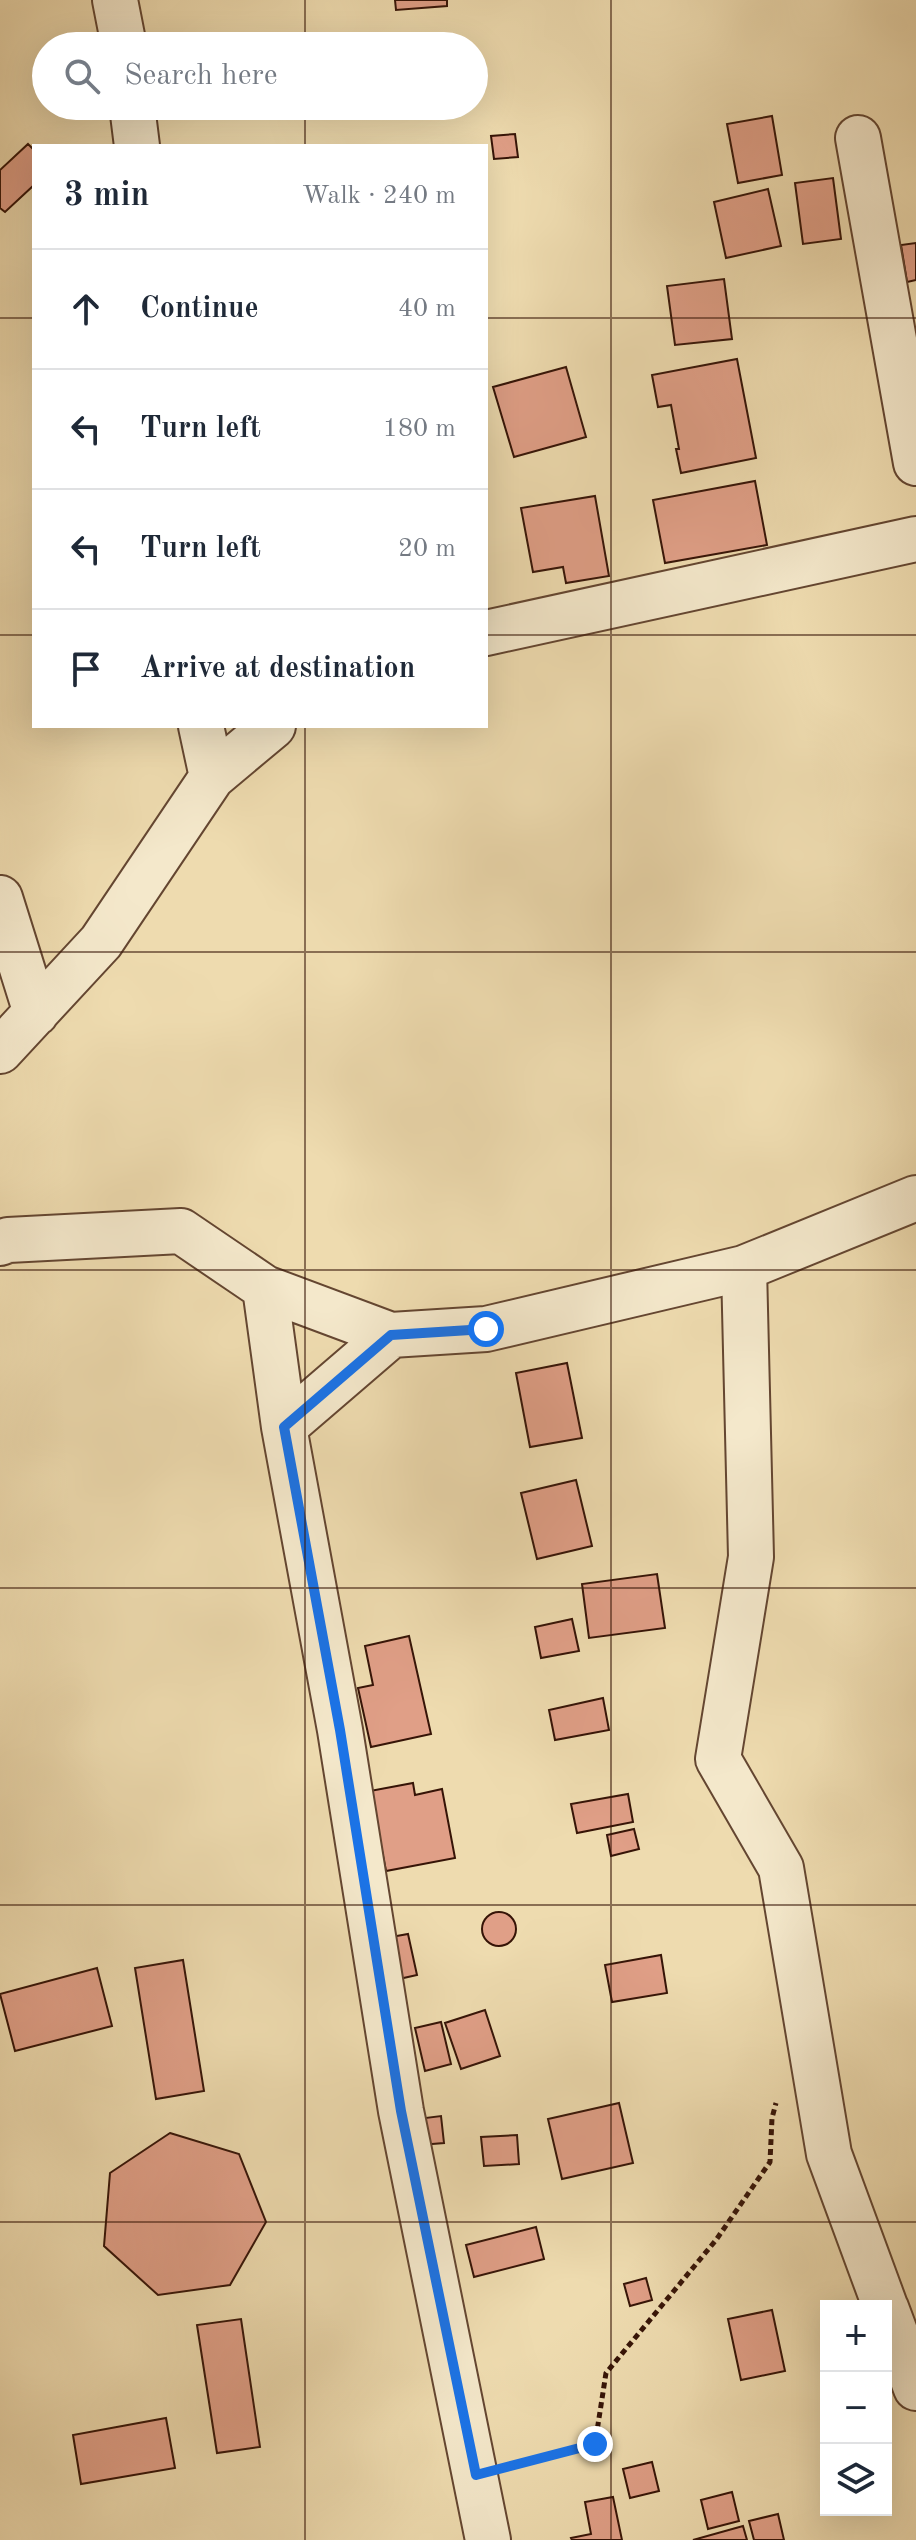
<!DOCTYPE html>
<html lang="en">
<head>
<meta charset="utf-8">
<style>
  :root { --surface:#fff; --page:#f2f2f3; --text:#1f2937; --muted:#747a83; --line:#e0e1e3 }
  body { margin:0; font-family:"Old Standard TT",serif; background:var(--page); color:var(--text) }
  .controls { position:absolute; right:24px; bottom:24px; display:grid; overflow:hidden; border-radius:0px; box-shadow:0 8px 32px #0002 }
  .controls button { width:72px; height:72px; display:grid; place-items:center; padding:0; border:0; border-bottom:2px solid var(--line); background:var(--surface); color:var(--text); font:40px sans-serif }
  .stop { position:absolute; width:24px; height:24px; margin:-18px; border:6px solid #1a73e8; border-radius:50%; background:#fff }
  .stop.end { background:#1a73e8; border-color:#fff; box-shadow:0 2px 8px #0008 }
  .list { margin:0; padding:0; list-style:none }
  h2 { display:flex; justify-content:space-between; align-items:center; height:104px; margin:0; padding:0 32px; font-size:34px }
  h2 small { font-size:26px; font-weight:400; color:var(--muted) }
  .list li { display:grid; grid-template-columns:52px 1fr auto; gap:24px; align-items:center; box-sizing:border-box; height:120px; padding:0 32px; border-top:2px solid var(--line) }
  .list b { display:block; font-size:30px; white-space:nowrap }
  .list em { font-size:26px; font-style:normal; color:var(--muted) }
  .icon { flex:none; width:44px; height:44px; fill:none; stroke:currentColor; stroke-width:2; stroke-linecap:round; stroke-linejoin:round }
  .map { position:relative; flex:none; width:916px; height:2540px; overflow:hidden }
  .search { position:absolute; background:var(--surface); box-shadow:0 8px 32px #0002; left:32px; top:32px; width:456px; height:88px; display:flex; align-items:center; gap:20px; box-sizing:border-box; padding:0 28px; border-radius:44px; color:var(--muted); font-size:30px }
  .panel { position:absolute; background:var(--surface); box-shadow:0 8px 32px #0002; left:32px; top:144px; width:456px; height:584px; border-radius:0px }
  .map>svg:first-child { display:block }
  .building { fill:#e09f87; stroke:#361407; stroke-width:2 }
  .lines { fill:none; stroke-linecap:round; stroke-linejoin:round }
  .minor-casing { stroke:#644631; stroke-width:48 }
  .path { stroke:#361407; stroke-width:5; stroke-dasharray:6 4; stroke-linecap:butt }
  .minor { stroke:#f4e8cb; stroke-width:44 }
  .route { stroke:#1a73e8; stroke-width:10 }
  .grid { fill:none; stroke:#361407; stroke-width:2; stroke-opacity:0.55 }
</style>
</head>
<body>
<div class="map">
<svg width="916" height="2540" viewBox="0 0 916 2540">
  <rect width="100%" height="100%" fill="#eedbaf"/>
  <filter id="stains"><feTurbulence type="fractalNoise" baseFrequency=".0025" numOctaves="4"/><feColorMatrix values="0 0 0 0 .2 0 0 0 0 .09 0 0 0 0 .02 0 0 0 .5 -.17"/></filter>
  <radialGradient id="worn" r=".72"><stop offset=".6" stop-color="#630" stop-opacity="0"/><stop offset="1" stop-color="#630" stop-opacity=".3"/></radialGradient>
  <!-- building -->
  <path class="building" d="M395 0H447V6L396 10Z
    M772 116 782 175 738 183 727 124Z
    M515 134 518 157 494 159 491 136Z
    M28 144 34 150V185L5 212 0 208V170Z
    M833 178 841 239 803 244 795 183Z
    M768 189 781 246 726 258 714 202Z
    M916 243V280L907 282 901 245Z
    M724 279 732 339 675 345 667 286Z
    M737 359 756 458 681 473 676 449H679L671 405 658 407 652 375Z
    M566 367 586 437 514 457 493 387Z
    M755 481 767 545 665 563 653 500Z
    M595 496 609 576 566 583 563 567 533 572 521 508Z
    M567 1363 582 1438 530 1447 516 1373Z
    M576 1480 592 1546 537 1559 521 1493Z
    M657 1574 665 1628 589 1638 582 1584Z
    M572 1619 579 1651 541 1658 535 1627Z
    M409 1636 431 1734 371 1747 358 1688 373 1685 365 1646Z
    M603 1698 609 1730 555 1740 549 1710Z
    M413 1783 415 1795 442 1789 455 1858 386 1871 370 1791Z
    M628 1794 633 1822 577 1833 571 1804Z
    M634 1829 639 1849 611 1856 607 1835Z
    M482 1929a17 17 0 1 1 34 0a17 17 0 1 1-34 0Z
    M408 1934 417 1975 399 1979 391 1937Z
    M661 1955 667 1993 612 2002 605 1965Z
    M183 1960 204 2091 156 2099 135 1968Z
    M97 1968 112 2026 15 2051 0 1994Z
    M485 2010 500 2056 461 2069 445 2023Z
    M441 2022 451 2064 425 2071 415 2028Z
    M619 2103 633 2163 562 2179 548 2119Z
    M441 2116 444 2143 420 2145 417 2119Z
    M170 2133 239 2154 266 2222 230 2285 158 2295 104 2246 110 2173Z
    M517 2135 519 2164 484 2166 481 2137Z
    M536 2227 544 2259 474 2277 466 2245Z
    M646 2278 652 2300 630 2306 624 2284Z
    M772 2310 785 2371 741 2380 728 2319Z
    M241 2319 260 2447 217 2453 197 2325Z
    M166 2418 175 2468 81 2484 73 2435Z
    M652 2462 659 2491 630 2498 623 2469Z
    M732 2492 739 2521 708 2529 701 2500Z
    M613 2497 622 2540H572L571 2538 591 2534 585 2502Z
    M778 2514 784 2540H754L749 2521Z
    M743 2526 747 2540H693Z"/>
  <g class="lines">
    <!-- minor casing -->
    <g class="minor-casing">
      <path id="minor" d="M115 0 124 46
        M132 106 137 146
        M858 138 916 463
        M486 633 916 539
        M201 726 212 777
        M0 898 36 1013
        M0 1051 101 942 212 777 273 726
        M0 1243 8 1240 181 1231 265 1288 284 1427 340 1730 401 2111 488 2540
        M744 1268 916 1198
        M265 1288 391 1335 284 1427
        M391 1335 486 1329 744 1268 751 1557 718 1759 781 1868 829 2154 885 2306
        M886 2308 916 2388"/>
    </g>
    <!-- path -->
    <path class="path" d="M514 2465 595 2444 606 2373 716 2240 770 2162 772 2118 776 2103"/>
    <!-- minor -->
    <use href="#minor" class="minor"/>
  </g>
  <g class="lines">
    <!-- route -->
    <path class="route" d="M486 1329 391 1335 284 1427 340 1730 401 2111 476 2475 595 2444"/>
  </g>
  <!-- grid -->
  <path class="grid" d="M305 0V46M611 0V2540M305 106V146M0 318H34M486 318H916M0 635H34M486 635H916M305 726V2540M0 952H916M0 1270H916M0 1588H916M0 1905H916M0 2222H916"/>
  <rect width="100%" height="100%" filter="url(#stains)"/>
  <rect width="100%" height="100%" fill="url(#worn)"/>
</svg>
<div class="controls">
<button>+</button>
<button>−</button>
<button><svg class="icon" aria-label="layers" viewBox="0 0 24 24"><path d="M12 4l9 5-9 5-9-5zM3 14l9 5 9-5"/></svg></button>
</div>
<div class="stop" style="left:486px;top:1329px"></div>
<div class="stop end" style="left:595px;top:2444px"></div>
<div class="search"><svg class="icon" aria-label="search" viewBox="0 0 24 24"><circle cx="10" cy="10" r="6"/><path d="M15 15l6 6"/></svg>Search here</div>
<section class="panel">
<h2>3 min<small>Walk · 240 m</small></h2>
<ul class="list">
<li><svg class="icon" aria-label="ahead" viewBox="0 0 24 24"><path d="M12 20V5M6 11l6-6 6 6"/></svg><div><b>Continue</b></div><em>40 m</em></li>
<li><svg class="icon" aria-label="left" viewBox="0 0 24 24"><path d="M17 20v-9H6M10 6l-5 5 5 5"/></svg><div><b>Turn left</b></div><em>180 m</em></li>
<li><svg class="icon" aria-label="left" viewBox="0 0 24 24"><path d="M17 20v-9H6M10 6l-5 5 5 5"/></svg><div><b>Turn left</b></div><em>20 m</em></li>
<li><svg class="icon" aria-label="arrive" viewBox="0 0 24 24"><path d="M6 21V4h12l-3 4 3 4H6"/></svg><div><b>Arrive at destination</b></div></li>
</ul>
</section>
</div>
</body>
</html>
